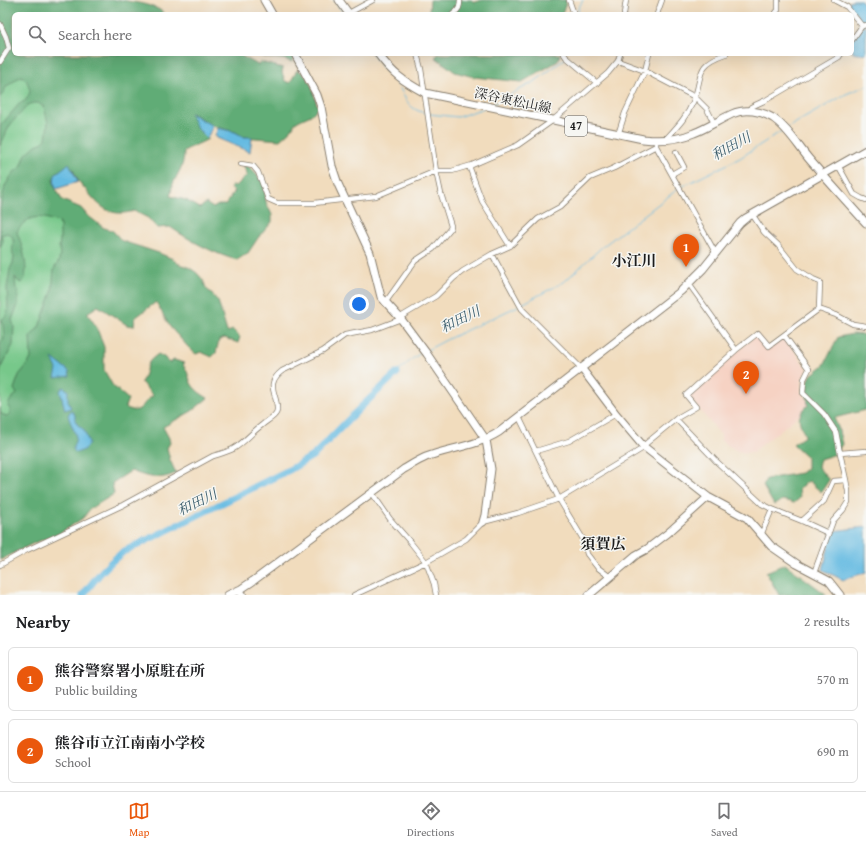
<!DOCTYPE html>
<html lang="en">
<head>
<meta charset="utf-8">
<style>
  :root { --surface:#fff; --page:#f2f2f2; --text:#202124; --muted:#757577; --line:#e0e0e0; --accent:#ea580c }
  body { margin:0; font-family:"Gentium Book Plus","Noto Serif JP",serif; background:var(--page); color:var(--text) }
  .you { position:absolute; left:359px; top:304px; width:14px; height:14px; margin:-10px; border:3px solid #fff; border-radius:50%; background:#1a73e8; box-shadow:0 0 0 6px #1a73e833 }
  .badge { display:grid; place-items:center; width:26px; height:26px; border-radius:50%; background:var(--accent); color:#fff; font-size:13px; font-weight:700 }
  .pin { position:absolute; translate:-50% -33px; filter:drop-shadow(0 1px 2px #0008) }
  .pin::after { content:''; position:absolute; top:21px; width:14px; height:12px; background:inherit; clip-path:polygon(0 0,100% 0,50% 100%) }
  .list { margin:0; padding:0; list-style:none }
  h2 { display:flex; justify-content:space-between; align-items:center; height:52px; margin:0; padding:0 16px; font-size:17px }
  h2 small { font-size:13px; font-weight:400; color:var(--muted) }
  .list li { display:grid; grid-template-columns:26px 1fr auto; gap:12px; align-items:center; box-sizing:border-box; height:64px; margin:0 8px 8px; padding:0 8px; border:1px solid var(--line); border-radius:6px }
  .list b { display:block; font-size:15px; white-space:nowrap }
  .list p { margin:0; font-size:13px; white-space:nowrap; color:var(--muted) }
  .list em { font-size:13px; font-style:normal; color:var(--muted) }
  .icon { flex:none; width:22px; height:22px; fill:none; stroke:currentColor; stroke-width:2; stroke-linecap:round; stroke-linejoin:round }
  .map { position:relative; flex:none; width:866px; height:595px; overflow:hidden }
  .search { position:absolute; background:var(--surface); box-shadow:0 4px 16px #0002; left:12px; right:12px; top:12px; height:44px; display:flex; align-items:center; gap:10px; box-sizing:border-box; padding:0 14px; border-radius:6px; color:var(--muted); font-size:15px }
  .sheet { height:196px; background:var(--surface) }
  nav { display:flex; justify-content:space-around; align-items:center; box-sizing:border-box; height:56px; border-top:1px solid var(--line); background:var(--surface); font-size:11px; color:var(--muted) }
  nav a { display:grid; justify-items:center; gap:2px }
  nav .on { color:var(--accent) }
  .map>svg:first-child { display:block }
  .built { fill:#f6d2c3 }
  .green { fill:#77c88a; stroke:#4a7253 }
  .forest { fill:#61ac76; stroke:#3e6449 }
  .water { fill:#66bbe2; stroke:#416c7f }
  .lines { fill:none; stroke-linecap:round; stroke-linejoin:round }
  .stream { stroke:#66bbe2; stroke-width:1 }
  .river { stroke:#66bbe2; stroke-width:7 }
  .street-casing { stroke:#867c6c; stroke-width:6 }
  .secondary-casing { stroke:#867c6c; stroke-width:9 }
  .primary-casing { stroke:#867c6c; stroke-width:9 }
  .street { stroke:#fff; stroke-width:4.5 }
  .secondary { stroke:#fff; stroke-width:7 }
  .primary { stroke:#fff; stroke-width:7 }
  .labels { text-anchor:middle; stroke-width:3; stroke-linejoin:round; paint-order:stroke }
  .shield { fill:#f6f6f2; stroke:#5d5d5c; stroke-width:1 }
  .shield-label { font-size:12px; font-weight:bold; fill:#1c1c1c }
  .street-label { font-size:13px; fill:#1c1c1c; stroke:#f6f6f2 }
  .water-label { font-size:14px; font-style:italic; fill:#3a5c6b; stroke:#f6f6f2 }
  .quarter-label { font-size:15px; font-weight:bold; fill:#1c1c1c; stroke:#f6f6f2 }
</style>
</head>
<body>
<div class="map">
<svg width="866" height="595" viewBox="0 0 866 595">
  <rect width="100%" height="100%" fill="#f6f6f2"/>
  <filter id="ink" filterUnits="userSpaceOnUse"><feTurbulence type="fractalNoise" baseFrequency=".025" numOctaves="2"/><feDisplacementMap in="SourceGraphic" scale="8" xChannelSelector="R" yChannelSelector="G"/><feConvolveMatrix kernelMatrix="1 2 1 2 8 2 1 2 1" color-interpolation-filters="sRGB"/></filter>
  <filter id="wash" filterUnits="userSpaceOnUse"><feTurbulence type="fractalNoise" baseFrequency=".012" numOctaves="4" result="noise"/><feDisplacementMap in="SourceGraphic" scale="16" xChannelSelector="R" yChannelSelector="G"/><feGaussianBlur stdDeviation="0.9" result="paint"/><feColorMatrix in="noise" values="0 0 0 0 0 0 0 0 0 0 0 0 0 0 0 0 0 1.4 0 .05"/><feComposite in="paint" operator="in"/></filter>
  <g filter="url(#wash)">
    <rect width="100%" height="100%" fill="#f1dcbd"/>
    <!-- built -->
    <path class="built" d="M755 336H758L769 348 782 338H785L807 369 802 380 801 392 812 405 753 452 746 453 737 451 721 441V435L687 395Z"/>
    <!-- green -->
    <path class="green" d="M0 27 5 44 48 103 49 142 30 153 65 222 63 252 38 356 12 419 0 421Z"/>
    <!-- forest -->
    <path class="forest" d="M0 0C39 0 79 0 118 0 129 1 159 5 164 14H14V54H238L258 65 261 62 283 68 282 72 285 81 290 83 297 70C311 74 314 96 318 108L311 115 300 120 295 123 292 129 280 140 244 137 235 132 213 126 191 113 208 139C200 144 191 146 184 151 184 167 179 170 173 184 171 188 172 192 170 196L186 200 200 208 206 203 213 208 218 205H226L234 191 230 188 232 185 236 186 247 175 244 167V166H248L264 182 266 202 272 215V222L258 238 248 253 237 260C214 254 189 240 170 227L157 228 148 218 134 211C110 218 100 207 86 190 79 182 77 180 73 169L65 168 57 172 53 180 56 189 62 200 81 208 87 215 104 228 112 230 122 241 159 253 173 259 177 263 190 268 197 273 203 280 206 288 218 301 227 332 233 330 240 337 238 343 225 338 219 340 216 353 212 357 201 352 196 354 189 348 170 327 156 302 135 318 134 326 127 325 98 306 87 313 96 326 104 347V370L113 386 128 399 125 407C142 417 141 402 153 396L141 382C146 376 145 367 150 361 152 358 156 356 158 354L164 357 169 363 174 360 185 363 183 365C188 371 188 376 191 383 195 390 201 394 208 398L192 411 163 427 169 438 170 443 167 448 170 460 176 473C161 481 146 477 131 471L112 483 114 494 90 509 83 518 59 534 34 543 0 560V407L1 414 7 416 10 413V409L8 407C9 400 12 398 17 394L14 389 19 375 28 364 31 358 30 337 39 327 52 292 54 269 59 261 60 252 59 247 60 240V227L59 222C40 216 28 213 17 232 22 245 31 272 22 283L19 282 15 277 16 290 18 292V305L12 320 14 326 13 345 1 368 0 374V345L3 340 4 337 3 325 1 321 6 315 8 310 7 288 10 269 13 263 14 257C9 249 19 238 7 233L1 235 3 241 0 248V209L5 186 13 173 21 167 26 154 36 145 43 142 46 139 48 123 44 107 38 103C24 103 28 107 20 114 7 126 8 131 0 146V126L20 103C27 101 27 98 30 92 29 86 27 78 21 76L6 87 3 94 0 97Z
      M430 0H472L474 2 483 0H567L562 14H431L429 12Z
      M252 54H294L295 57 292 62 283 59 268 58Z
      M439 54H560L558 61 522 82 474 77 455 72 435 57Z
      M853 334 866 335V410L834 418 838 427 842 444 836 454 820 459 818 467 829 480 821 492 809 481 799 488 800 498 794 503 783 500 774 505 763 486 766 479 801 473 807 468V457L793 444 805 436C799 420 795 418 808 405L806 387 811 375 824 365 838 337Z
      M785 564 827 595H779L766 572Z"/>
    <!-- water -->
    <path class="water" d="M853 0H861L866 6V23L862 25 856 13 847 4Z
      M862 26 866 27V53L859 54 853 53 852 40Z
      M190 113 213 126 207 138 197 128Z
      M218 128 235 132 244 137H252L250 152 217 138 215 135Z
      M69 163 78 182 56 189C51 171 58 174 69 163Z
      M52 358 69 371 70 376 55 378 57 369Z
      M63 387 68 390V401L71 408 65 410 60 391Z
      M71 410 75 415V420L78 425 84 430 89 443 84 450 76 453C70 448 75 444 76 438 76 433 69 421 68 415Z
      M866 527V572L843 580 823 570 832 531Z"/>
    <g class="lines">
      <!-- stream -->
      <path class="stream" d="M334 0 344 14
        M579 14 578 9 583 0
        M372 54C380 65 386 71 395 81 406 94 404 109 426 113
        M493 104 534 82 566 58
        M429 114 458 117 484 108
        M787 128 846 94 866 86
        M681 187 740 158 783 130
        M522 304 564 282 602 247 678 189
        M427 350 448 339 518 306
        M397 373 411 360 422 352"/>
      <!-- river -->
      <path class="river" d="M83 595C96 578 105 566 123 552L291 469 314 455 361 407 397 373"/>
    </g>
  </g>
  <g filter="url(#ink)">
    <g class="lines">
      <!-- street casing -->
      <g class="street-casing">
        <path id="street" d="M569 0 574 14
          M834 0 847 7 862 26
          M349 13 373 0
          M453 14C459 10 460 7 460 0
          M624 14 626 0
          M657 14 662 0
          M775 14 778 10V0
          M0 24 6 37 9 48 0 62
          M852 40 862 26 866 25
          M564 54 566 57 597 83
          M618 61 645 71 695 97 707 109 714 123
          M751 111V107L766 100 839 57 841 54
          M618 135 625 113 645 71 649 54
          M665 140C676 128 687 117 693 102 704 77 693 65 726 54
          M656 144V146L716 254
          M241 164 253 166 258 172 268 199 277 203H314L376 196 436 171H452L472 165 518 145 552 121 608 73 618 61 620 54
          M838 165 854 194 861 198 866 200
          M469 166 482 201 510 246
          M672 174 684 167 676 152
          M752 214 764 232 778 245 797 269 813 279 820 282 819 309
          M492 254 522 309 582 369
          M689 284 736 350
          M385 303 415 261 433 249 450 229 451 226 441 194 436 171 421 69 417 54
          M399 318 436 296 454 278 463 271 492 254 510 246 538 219 560 207 590 178 614 168 656 146
          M784 335 809 369 804 379 803 393 824 414 836 432 840 453 866 451
          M519 417 559 499 583 539 587 554 597 567 610 577
          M676 419 716 461 762 504 772 509
          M643 446 677 418 696 407 686 395 736 350 758 333 769 346 819 309 836 315 853 324 866 326
          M536 451 569 441 616 414
          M840 453 846 480
          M372 493 390 519 411 543 426 562 434 584 436 595
          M802 521 824 501 833 481 846 480 848 491V502L843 510 833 521 814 573
          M761 535 772 509 802 521 828 533
          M0 565 27 550 123 505 213 456C220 454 227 452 233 449 244 443 252 432 262 425 266 421 277 416 277 410 278 394 264 385 282 371L323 351 345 335 372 330 401 319
          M235 592 244 595
          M354 595 426 562 445 551 466 539 483 522 518 513 559 499 645 447"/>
      </g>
      <!-- secondary casing -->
      <g class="secondary-casing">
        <path id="secondary" d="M264 0 272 14
          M295 54 317 95 321 107 332 166 338 184 370 253 381 297 401 319 427 354 486 440 491 469 485 515 483 522
          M582 369 616 414 643 446 708 497 747 518 771 546 797 564 829 581 840 595
          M228 595 241 589 253 581 404 469C411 465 419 460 426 457 450 448 477 446 499 432L681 291 703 269 740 223 746 218 866 150
          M589 595 636 555 647 549 668 533 708 497"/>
      </g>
      <!-- primary casing -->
      <g class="primary-casing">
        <path id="primary" d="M339 0 349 14
          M378 54C393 74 403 81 425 93L643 139C661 141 678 140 694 133 707 128 719 120 732 114 745 108 761 111 773 118 788 128 798 146 809 159 828 181 847 202 866 223"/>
      </g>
      <!-- street -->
      <use href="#street" class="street"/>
      <!-- secondary -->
      <use href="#secondary" class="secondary"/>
      <!-- primary -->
      <use href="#primary" class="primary"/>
    </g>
  </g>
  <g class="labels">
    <!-- shield labels -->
    <rect class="shield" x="565" y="116" width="22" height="20" rx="3"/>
    <g class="shield-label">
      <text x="576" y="130">47</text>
    </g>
    <!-- street labels -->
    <g class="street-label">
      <text transform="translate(513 100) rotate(12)" y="5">深谷東松山線</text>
    </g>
    <!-- water labels -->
    <g class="water-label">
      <text transform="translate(731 146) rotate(-29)" y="5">和田川</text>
      <text transform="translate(460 319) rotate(-26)" y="5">和田川</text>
      <text transform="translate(197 502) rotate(-26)" y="5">和田川</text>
    </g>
    <!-- quarter labels -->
    <g class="quarter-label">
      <text x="634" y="266">小江川</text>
      <text x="603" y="549">須賀広</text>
    </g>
  </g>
</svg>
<div class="you"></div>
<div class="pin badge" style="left:686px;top:267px">1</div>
<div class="pin badge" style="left:746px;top:394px">2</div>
<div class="search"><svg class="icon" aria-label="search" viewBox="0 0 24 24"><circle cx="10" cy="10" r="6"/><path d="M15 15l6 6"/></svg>Search here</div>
</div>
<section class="sheet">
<h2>Nearby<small>2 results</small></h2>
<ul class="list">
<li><span class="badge">1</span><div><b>熊谷警察署小原駐在所</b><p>Public building</p></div><em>570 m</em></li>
<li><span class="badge">2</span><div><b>熊谷市立江南南小学校</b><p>School</p></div><em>690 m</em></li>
</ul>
</section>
<nav>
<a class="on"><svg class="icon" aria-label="map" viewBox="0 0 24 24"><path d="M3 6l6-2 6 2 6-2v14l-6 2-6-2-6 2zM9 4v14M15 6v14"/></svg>Map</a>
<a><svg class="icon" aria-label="directions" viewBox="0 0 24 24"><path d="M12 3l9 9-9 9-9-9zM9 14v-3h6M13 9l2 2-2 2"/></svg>Directions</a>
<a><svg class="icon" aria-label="saved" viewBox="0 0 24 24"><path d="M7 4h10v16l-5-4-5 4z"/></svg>Saved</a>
</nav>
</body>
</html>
